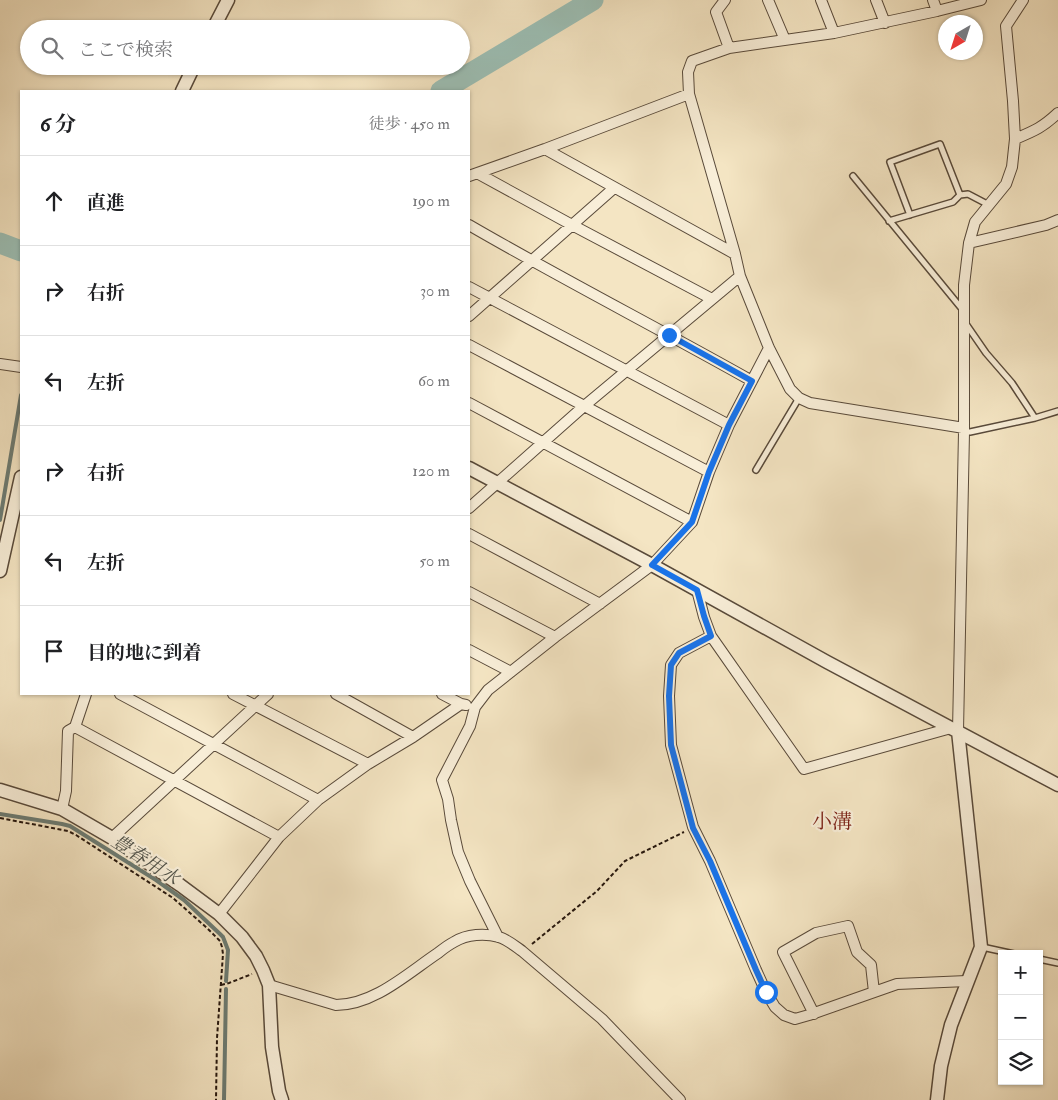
<!DOCTYPE html>
<html lang="ja">
<head>
<meta charset="utf-8">
<style>
  :root { --surface:#fff; --page:#f2f2f2; --text:#202124; --muted:#757577; --line:#e0e0e0 }
  body { margin:0; font-family:"IM FELL Double Pica","Noto Serif JP",serif; background:var(--page); color:var(--text) }
  .controls { position:absolute; right:15px; bottom:15px; display:grid; overflow:hidden; border-radius:0px; box-shadow:0 1px 4px #0004 }
  .controls button { width:45px; height:45px; display:grid; place-items:center; padding:0; border:0; border-bottom:1px solid var(--line); background:var(--surface); color:var(--text); font:25px sans-serif }
  .compass { position:absolute; left:938px; top:15px; width:45px; height:45px; border-radius:50%; background:var(--surface); box-shadow:0 1px 4px #0004; rotate:219deg }
  .stop { position:absolute; width:15px; height:15px; margin:-11px; border:4px solid #1a73e8; border-radius:50%; background:#fff }
  .stop.end { background:#1a73e8; border-color:#fff; box-shadow:0 1px 5px #0008 }
  .list { margin:0; padding:0; list-style:none }
  h2 { display:flex; justify-content:space-between; align-items:center; height:65px; margin:0; padding:0 20px; font-size:21px }
  h2 small { font-size:16px; font-weight:400; color:var(--muted) }
  .list li { display:grid; grid-template-columns:32px 1fr auto; gap:15px; align-items:center; box-sizing:border-box; height:90px; padding:0 20px; border-top:1px solid var(--line) }
  .list b { display:block; font-size:19px; white-space:nowrap }
  .list em { font-size:16px; font-style:normal; color:var(--muted) }
  .icon { flex:none; width:28px; height:28px; fill:none; stroke:currentColor; stroke-width:2; stroke-linecap:round; stroke-linejoin:round }
  .map { position:relative; flex:none; width:1058px; height:1100px; overflow:hidden }
  .search { position:absolute; background:var(--surface); box-shadow:0 1px 4px #0004; left:20px; top:20px; width:450px; height:55px; display:flex; align-items:center; gap:12px; box-sizing:border-box; padding:0 18px; border-radius:28px; color:var(--muted); font-size:19px }
  .panel { position:absolute; background:var(--surface); box-shadow:0 1px 4px #0004; left:20px; top:90px; width:450px; height:605px; border-radius:0px }
  .map>svg:first-child { display:block }
  .lines { fill:none; stroke-linecap:round; stroke-linejoin:round }
  .stream { stroke:#6c7b72; stroke-width:4 }
  .river { stroke:#9cbfb5; stroke-width:21 }
  .service-casing { stroke:#594a3a; stroke-width:8 }
  .minor-casing { stroke:#594a3a; stroke-width:12 }
  .tertiary-casing { stroke:#594a3a; stroke-width:15 }
  .path { stroke:#25160d; stroke-width:2; stroke-dasharray:4 2.5; stroke-linecap:butt }
  .service { stroke:#f8eed8; stroke-width:5 }
  .minor { stroke:#f8eed8; stroke-width:10 }
  .tertiary { stroke:#f8eed8; stroke-width:12 }
  .route { stroke:#1a73e8; stroke-width:6 }
  .labels { text-anchor:middle; stroke-width:4.5; stroke-linejoin:round; paint-order:stroke }
  .water-label { font-size:19px; font-style:italic; fill:#4f5148; stroke:#f8eed8 }
  .quarter-label { font-size:20px; fill:#7a1f14; stroke:#f8eed8 }
</style>
</head>
<body>
<div class="map">
<svg width="1058" height="1100" viewBox="0 0 1058 1100">
  <rect width="100%" height="100%" fill="#f4e5c3"/>
  <filter id="stains"><feTurbulence type="fractalNoise" baseFrequency=".004" numOctaves="4"/><feColorMatrix values="0 0 0 0 .2 0 0 0 0 .09 0 0 0 0 .02 0 0 0 .5 -.17"/></filter>
  <radialGradient id="worn" r=".72"><stop offset=".6" stop-color="#630" stop-opacity="0"/><stop offset="1" stop-color="#630" stop-opacity=".3"/></radialGradient>
  <g class="lines">
    <!-- stream -->
    <path class="stream" d="M0 520 21 395
      M0 814 62 824 70 826 156 880 184 900 220 934 223 937 228 950 226 981
      M224 1100 226 989"/>
    <!-- river -->
    <path class="river" d="M441 91 593 0
      M0 243 21 251"/>
    <!-- service casing -->
    <g class="service-casing">
      <path id="service" d="M853 176 962 309
        M910 215 890 162 940 144 960 195
        M889 221 953 202 960 195 968 194 989 205
        M966 324 986 353 1012 383 1035 418
        M964 432H970L1035 418 1058 411
        M756 470 799 398
        M982 947 1014 954
        M1039 959 1058 963"/>
    </g>
    <!-- minor casing -->
    <g class="minor-casing">
      <path id="minor" d="M725 0 716 12 729 48
        M768 0 785 40
        M821 0 834 33
        M876 0 885 23
        M933 0 937 11
        M1015 139C1034 131 1042 128 1058 113
        M545 149 735 254
        M477 173 572 225 712 299
        M469 176 545 149 689 94
        M469 225C562 279 658 328 752 381
        M969 243 1046 225 1058 220
        M469 287 729 425
        M469 316 614 188
        M469 345 709 472
        M0 364 21 367
        M469 403 692 522
        M964 428 810 403 799 398 790 389 769 348 740 276 735 254 689 94 688 72 692 61 729 48 834 33 937 11 981 0
        M469 508 583 407 740 276
        M469 534 600 604
        M697 590 704 617 711 636 804 769 951 728
        M469 592 555 637
        M711 636 679 653 671 665 669 696 671 745 693 827 710 861 756 970 766 992 775 1007 784 1015 795 1019 809 1015 897 984 967 981
        M469 650 511 672
        M120 694 318 800
        M233 694 368 764
        M336 694 413 737
        M442 694 461 704 466 705
        M75 727 279 837
        M958 731 964 432V285L969 243 975 222 1006 184 1012 167 1015 139 1013 101 1006 26 1023 0
        M62 809 66 791 68 731 75 727 86 694
        M112 838 268 694
        M219 914 279 837 318 800 368 764 413 737 461 704
        M498 937 470 881 458 852 451 820 448 799 442 780 470 726 475 707 488 690 555 637 652 565 692 522 709 472 729 425 769 348
        M269 985 336 1005C374 1005 408 973 438 953 443 949 448 945 454 942 467 934 485 933 499 937 508 940 515 946 522 951L602 1019 680 1100
        M814 1014 783 952 816 933 848 926 857 952 871 965 874 992"/>
    </g>
    <!-- tertiary casing -->
    <g class="tertiary-casing">
      <path id="tertiary" d="M213 29 228 0
        M182 91 194 66
        M469 468 652 565 827 662 1058 785
        M0 571 21 477
        M0 790 62 809 112 838 180 885 219 914 242 937 256 956 263 970 269 985 272 1047 279 1091 282 1100
        M937 1100 941 1066 951 1025 981 947 958 731"/>
    </g>
    <!-- path -->
    <path class="path" d="M0 818 68 831 76 835 173 898 207 928 220 941 222 947 223 954 217 1038 216 1100
      M532 944 597 891 625 861 684 832
      M221 985 229 983 252 974"/>
    <!-- service -->
    <use href="#service" class="service"/>
    <!-- minor -->
    <use href="#minor" class="minor"/>
    <!-- tertiary -->
    <use href="#tertiary" class="tertiary"/>
  </g>
  <g class="lines">
    <!-- route -->
    <path class="route" d="M669 335 752 381 729 425 709 472 692 522 652 565 697 590 704 616 711 636 679 653 671 665 669 696 671 745 693 828 710 861 756 970 766 992"/>
  </g>
  <g class="labels">
    <!-- water labels -->
    <g class="water-label">
      <text transform="translate(146 859) rotate(33)" y="7">豊春用水</text>
    </g>
    <!-- quarter labels -->
    <g class="quarter-label">
      <text x="832" y="828">小溝</text>
    </g>
  </g>
  <rect width="100%" height="100%" filter="url(#stains)"/>
  <rect width="100%" height="100%" fill="url(#worn)"/>
</svg>
<div class="controls">
<button>+</button>
<button>−</button>
<button><svg class="icon" aria-label="layers" viewBox="0 0 24 24"><path d="M12 4l9 5-9 5-9-5zM3 14l9 5 9-5"/></svg></button>
</div>
<svg class="compass" viewBox="-18 -18 36 36"><path d="M0-13l5 13h-10z" fill="#e53935"/><path d="M0 13l5-13h-10z" fill="#757577"/></svg>
<div class="stop" style="left:766px;top:992px"></div>
<div class="stop end" style="left:669px;top:335px"></div>
<div class="search"><svg class="icon" aria-label="search" viewBox="0 0 24 24"><circle cx="10" cy="10" r="6"/><path d="M15 15l6 6"/></svg>ここで検索</div>
<section class="panel">
<h2>6 分<small>徒歩 · 450 m</small></h2>
<ul class="list">
<li><svg class="icon" aria-label="ahead" viewBox="0 0 24 24"><path d="M12 20V5M6 11l6-6 6 6"/></svg><div><b>直進</b></div><em>190 m</em></li>
<li><svg class="icon" aria-label="right" viewBox="0 0 24 24"><path d="M7 20v-9h11M14 6l5 5-5 5"/></svg><div><b>右折</b></div><em>30 m</em></li>
<li><svg class="icon" aria-label="left" viewBox="0 0 24 24"><path d="M17 20v-9H6M10 6l-5 5 5 5"/></svg><div><b>左折</b></div><em>60 m</em></li>
<li><svg class="icon" aria-label="right" viewBox="0 0 24 24"><path d="M7 20v-9h11M14 6l5 5-5 5"/></svg><div><b>右折</b></div><em>120 m</em></li>
<li><svg class="icon" aria-label="left" viewBox="0 0 24 24"><path d="M17 20v-9H6M10 6l-5 5 5 5"/></svg><div><b>左折</b></div><em>50 m</em></li>
<li><svg class="icon" aria-label="arrive" viewBox="0 0 24 24"><path d="M6 21V4h12l-3 4 3 4H6"/></svg><div><b>目的地に到着</b></div></li>
</ul>
</section>
</div>
</body>
</html>
